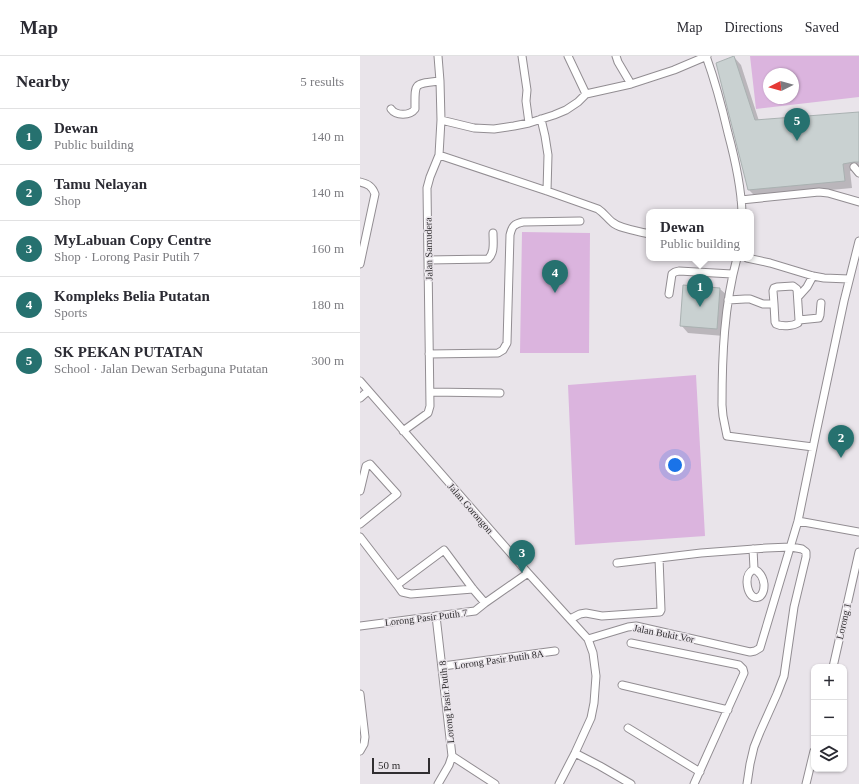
<!DOCTYPE html>
<html lang="en">
<head>
<meta charset="utf-8">
<style>
  :root { --surface:#fff; --page:#f7f7f7; --text:#2b2b33; --muted:#7c7c81; --line:#e1e1e2; --accent:#26716f }
  body { margin:0; font-family:"Times New Roman",serif; background:var(--page); color:var(--text) }
  .controls { position:absolute; right:12px; bottom:12px; display:grid; overflow:hidden; border-radius:8px; box-shadow:0 1px 3px #0004 }
  .controls button { width:36px; height:36px; display:grid; place-items:center; padding:0; border:0; border-bottom:1px solid var(--line); background:var(--surface); color:var(--text); font:20px sans-serif }
  .compass { position:absolute; left:403px; top:12px; width:36px; height:36px; border-radius:50%; background:var(--surface); box-shadow:0 1px 3px #0004; rotate:265deg }
  .scale { position:absolute; left:12px; bottom:10px; width:58px; box-sizing:border-box; padding-left:4px; border:2px solid #302e30; border-top:0; font-size:11px; line-height:14px; white-space:nowrap; color:#302e30; -webkit-text-stroke:3px #e9e4ea; paint-order:stroke }
  .you { position:absolute; left:315px; top:409px; width:14px; height:14px; margin:-10px; border:3px solid #fff; border-radius:50%; background:#1a73e8; box-shadow:0 0 0 6px #1a73e833 }
  .badge { display:grid; place-items:center; width:26px; height:26px; border-radius:50%; background:var(--accent); color:#fff; font-size:13px; font-weight:700 }
  .pin { position:absolute; translate:-50% -33px; filter:drop-shadow(0 1px 2px #0008) }
  .pin::after { content:''; position:absolute; top:21px; width:14px; height:12px; background:inherit; clip-path:polygon(0 0,100% 0,50% 100%) }
  .popup { position:absolute; left:286px; top:153px; width:108px; height:52px; box-sizing:border-box; display:grid; place-content:center; border-radius:8px; background:var(--surface); filter:drop-shadow(0 1px 3px #0005); font-size:13px; white-space:nowrap; color:var(--muted) }
  .popup b { font-size:15px; color:var(--text) }
  .popup::after { content:''; position:absolute; left:50%; top:100%; margin-left:-8px; border:8px solid transparent; border-top-color:var(--surface) }
  .list { margin:0; padding:0; list-style:none }
  h2 { display:flex; justify-content:space-between; align-items:center; height:52px; margin:0; padding:0 16px; font-size:17px }
  h2 small { font-size:13px; font-weight:400; color:var(--muted) }
  .list li { display:grid; grid-template-columns:26px 1fr auto; gap:12px; align-items:center; box-sizing:border-box; height:56px; padding:0 16px; border-top:1px solid var(--line) }
  .list b { display:block; font-size:15px; white-space:nowrap }
  .list p { margin:0; font-size:13px; white-space:nowrap; color:var(--muted) }
  .list em { font-size:13px; font-style:normal; color:var(--muted) }
  .icon { flex:none; width:22px; height:22px; fill:none; stroke:currentColor; stroke-width:2; stroke-linecap:round; stroke-linejoin:round }
  .map { position:relative; flex:none; width:499px; height:728px; overflow:hidden }
  header { display:flex; align-items:center; gap:24px; box-sizing:border-box; height:56px; padding:0 20px; background:var(--surface); border-bottom:1px solid var(--line) }
  header strong { font-size:19px }
  nav { display:flex; gap:22px; margin-inline-start:auto; font-size:14px }
  main { display:flex }
  aside { flex:1; background:var(--surface) }
  .map>svg:first-child { display:block }
  .green { fill:#dbb4de; fill-rule:evenodd }
  .shadow { fill:#0003 }
  .building { fill:#c9d1d1; stroke:#a9b1b1 }
  .lines { fill:none; stroke-linecap:round; stroke-linejoin:round }
  .minor-casing { stroke:#928d92; stroke-width:9 }
  .minor { stroke:#fff; stroke-width:7 }
  .labels { text-anchor:middle; stroke-width:3; stroke-linejoin:round; paint-order:stroke }
  .street-label { font-size:10px; fill:#302e30; stroke:#e9e4ea }
</style>
</head>
<body>
<header>
<strong>Map</strong>
<nav><a>Map</a><a>Directions</a><a>Saved</a></nav>
</header>
<main>
<aside>
<h2>Nearby<small>5 results</small></h2>
<ul class="list">
<li><span class="badge">1</span><div><b>Dewan</b><p>Public building</p></div><em>140 m</em></li>
<li><span class="badge">2</span><div><b>Tamu Nelayan</b><p>Shop</p></div><em>140 m</em></li>
<li><span class="badge">3</span><div><b>MyLabuan Copy Centre</b><p>Shop · Lorong Pasir Putih 7</p></div><em>160 m</em></li>
<li><span class="badge">4</span><div><b>Kompleks Belia Putatan</b><p>Sports</p></div><em>180 m</em></li>
<li><span class="badge">5</span><div><b>SK PEKAN PUTATAN</b><p>School · Jalan Dewan Serbaguna Putatan</p></div><em>300 m</em></li>
</ul>
</aside>
<div class="map">
<svg width="499" height="728" viewBox="0 0 499 728">
  <rect width="100%" height="100%" fill="#e9e4ea"/>
  <!-- green -->
  <path class="green" d="M390 0H499V41L396 53ZM409 18H433V42H409Z
    M162 176 230 177 229 297H160Z
    M336 319 345 480 215 489 208 329Z"/>
  <!-- shadow -->
  <path class="shadow" d="M374 1 381 9 399 65 499 58V114L490 115 492 132 396 141 389 134Z
    M324 230 360 233 368 240 364 280 328 277 321 269Z"/>
  <!-- building -->
  <path class="building" d="M374 0 395 64 499 56V106H494L483 108 485 125 388 134 356 7Z
    M323 229 360 232 357 273 320 270Z"/>
  <g class="lines">
    <!-- minor casing -->
    <g class="minor-casing">
      <path id="minor" d="M162 0 167 34 166 45 169 67
        M208 0 226 38
        M256 0 258 6 271 28
        M346 0C355 25 362 51 368 77 375 103 381 129 382 156
        M31 53C36 60 50 60 55 53 55 26 53 28 80 25
        M181 63 185 80 188 99 187 135
        M81 64 114 72 134 73 154 70 169 67 194 59 206 54 218 46 226 38 271 28 314 14 347 0
        M79 99 187 135 238 153C244 157 247 162 252 166 260 173 278 175 289 178
        M494 111 499 117
        M0 126C8 128 12 130 15 138L0 208
        M381 144 459 136 468 137 499 146
        M377 202C364 250 362 300 362 349L363 360 367 380 453 391
        M387 202 410 207 453 220 464 222 489 223
        M68 204 128 203C135 197 133 186 133 177
        M309 238 312 218 315 216 319 215 372 218
        M438 241 447 231 453 220
        M368 244 385 243H390L403 248H414L413 235 414 232 417 231 433 230 437 233 439 264 438 267C433 270 422 271 416 268L415 266 414 248
        M439 264 459 262 460 259 461 247
        M69 298 138 297 143 294 147 287 150 179C152 170 154 168 163 166L220 165
        M0 325 168 517 228 583 233 597 236 620 234 647 231 662 215 697 199 728
        M70 336 140 337
        M0 342 8 335
        M43 375 68 357 70 350 67 132 70 121 79 99 81 64 80 25 78 0
        M0 435 6 410 10 408 37 438 0 468
        M438 465 499 476
        M0 481 37 529 84 494 113 533 125 547
        M393 493 394 513C400 516 403 520 404 528 405 546 388 547 387 526 387 519 389 516 394 513
        M257 507 341 497 406 492 431 491 442 493 446 496V501L434 551 424 620 417 638 400 676 394 691 390 708 387 728
        M37 529 42 536 51 538 113 533
        M76 560 92 700 89 709 78 728
        M210 563 220 558 226 557 242 560 300 556 301 554 299 502
        M0 570 115 555 125 547 168 517
        M228 583 268 571 276 570 390 596 395 595 400 592 438 465 456 377 484 245 499 185
        M271 587 379 609 383 613 384 617 334 728
        M83 610 195 595
        M473 611 499 496
        M262 629 368 654
        M0 638 5 681 4 688 0 695
        M268 672 340 716
        M215 697 240 710 271 728
        M92 700 135 728
        M446 728 454 695"/>
    </g>
    <!-- minor -->
    <use href="#minor" class="minor"/>
  </g>
  <g class="labels">
    <!-- street labels -->
    <g class="street-label">
      <text transform="translate(68 193) rotate(-91)" y="4">Jalan Samudera</text>
      <text transform="translate(111 452) rotate(49)" y="4">Jalan Gorongon</text>
      <text transform="translate(66 561) rotate(-7)" y="4">Lorong Pasir Putih 7</text>
      <text transform="translate(483 565) rotate(-77)" y="4">Lorong 1</text>
      <text transform="translate(304 577) rotate(11)" y="4">Jalan Bukit Vor</text>
      <text transform="translate(139 603) rotate(-8)" y="4">Lorong Pasir Putih 8A</text>
      <text transform="translate(86 646) rotate(-96)" y="4">Lorong Pasir Putih 8</text>
    </g>
  </g>
</svg>
<div class="controls">
<button>+</button>
<button>−</button>
<button><svg class="icon" aria-label="layers" viewBox="0 0 24 24"><path d="M12 4l9 5-9 5-9-5zM3 14l9 5 9-5"/></svg></button>
</div>
<svg class="compass" viewBox="-18 -18 36 36"><path d="M0-13l5 13h-10z" fill="#e53935"/><path d="M0 13l5-13h-10z" fill="#7c7c81"/></svg>
<div class="scale">50 m</div>
<div class="you"></div>
<div class="pin badge" style="left:340px;top:251px">1</div>
<div class="popup"><b>Dewan</b>Public building</div>
<div class="pin badge" style="left:481px;top:402px">2</div>
<div class="pin badge" style="left:162px;top:517px">3</div>
<div class="pin badge" style="left:195px;top:237px">4</div>
<div class="pin badge" style="left:437px;top:85px">5</div>
</div>
</main>
</body>
</html>
